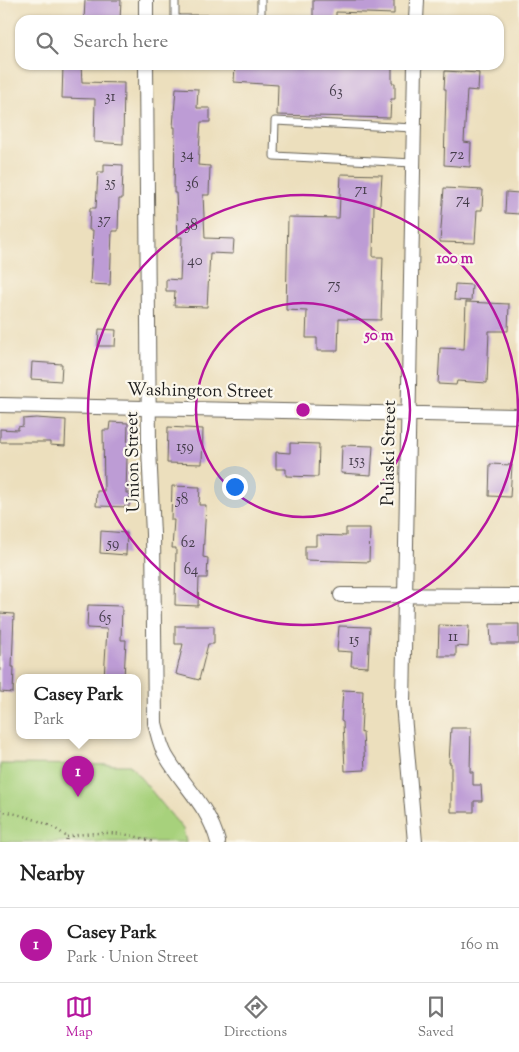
<!DOCTYPE html>
<html lang="en">
<head>
<meta charset="utf-8">
<style>
  :root { --surface:#fff; --page:#f2f2f2; --text:#222; --muted:#767676; --line:#e0e0e0; --accent:#b5179e }
  body { margin:0; font-family:"Sorts Mill Goudy",serif; background:var(--page); color:var(--text) }
  .you { position:absolute; left:234px; top:486px; width:18px; height:18px; margin:-12px; border:4px solid #fff; border-radius:50%; background:#1a73e8; box-shadow:0 0 0 8px #1a73e833 }
  .badge { display:grid; place-items:center; width:32px; height:32px; border-radius:50%; background:var(--accent); color:#fff; font-size:16px; font-weight:700 }
  .pin { position:absolute; translate:-50% -41px; filter:drop-shadow(0 1px 2px #0008) }
  .pin::after { content:''; position:absolute; top:26px; width:18px; height:15px; background:inherit; clip-path:polygon(0 0,100% 0,50% 100%) }
  .popup { position:absolute; left:16px; top:674px; width:125px; height:65px; box-sizing:border-box; display:grid; place-content:center; border-radius:10px; background:var(--surface); filter:drop-shadow(0 1px 4px #0005); font-size:16px; white-space:nowrap; color:var(--muted) }
  .popup b { font-size:19px; color:var(--text) }
  .popup::after { content:''; position:absolute; left:50%; top:100%; margin-left:-10px; border:10px solid transparent; border-top-color:var(--surface) }
  .list { margin:0; padding:0; list-style:none }
  h2 { display:flex; justify-content:space-between; align-items:center; height:65px; margin:0; padding:0 20px; font-size:21px }
  h2 small { font-size:16px; font-weight:400; color:var(--muted) }
  .list li { display:grid; grid-template-columns:32px 1fr auto; gap:15px; align-items:center; box-sizing:border-box; height:75px; padding:0 20px; border-top:1px solid var(--line) }
  .list b { display:block; font-size:19px; white-space:nowrap }
  .list p { margin:0; font-size:16px; white-space:nowrap; color:var(--muted) }
  .list em { font-size:16px; font-style:normal; color:var(--muted) }
  .icon { flex:none; width:28px; height:28px; fill:none; stroke:currentColor; stroke-width:2; stroke-linecap:round; stroke-linejoin:round }
  .map { position:relative; flex:none; width:519px; height:842px; overflow:hidden }
  .search { position:absolute; background:var(--surface); box-shadow:0 1px 4px #0004; left:15px; right:15px; top:15px; height:55px; display:flex; align-items:center; gap:12px; box-sizing:border-box; padding:0 18px; border-radius:15px; color:var(--muted); font-size:19px }
  .sheet { height:140px; background:var(--surface) }
  nav { display:flex; justify-content:space-around; align-items:center; box-sizing:border-box; height:70px; border-top:1px solid var(--line); background:var(--surface); font-size:14px; color:var(--muted) }
  nav a { display:grid; justify-items:center; gap:2px }
  nav .on { color:var(--accent) }
  .map>svg:first-child { display:block }
  .green { fill:#a7d17c; stroke:#62764c }
  .building { fill:#bd9cd5 }
  .lines { fill:none; stroke-linecap:round; stroke-linejoin:round }
  .lane-casing { stroke:#656054; stroke-width:9 }
  .street-casing { stroke:#656054; stroke-width:16 }
  .path { stroke:#656054; stroke-width:2.5; stroke-dasharray:1 4; stroke-linecap:butt }
  .lane { stroke:#fff; stroke-width:7 }
  .street { stroke:#fff; stroke-width:14 }
  .ring { fill:none; stroke:#b5179e; stroke-width:2.5 }
  .labels { text-anchor:middle; stroke-width:4.5; stroke-linejoin:round; paint-order:stroke }
  .number-label { font-size:15px; fill:#443c4a }
  .street-label { font-size:18px; fill:#1c1c1c; stroke:#fbf7ec }
  .centre { fill:#b5179e; stroke:#fbf7ec; stroke-width:2.5 }
  .ring-label { font-size:15px; text-anchor:middle; font-weight:bold; fill:#b5179e; stroke:#fbf7ec; stroke-width:4.5; stroke-linejoin:round; paint-order:stroke }
</style>
</head>
<body>
<div class="map">
<svg width="519" height="842" viewBox="0 0 519 842">
  <rect width="100%" height="100%" fill="#fbf7ec"/>
  <filter id="ink" filterUnits="userSpaceOnUse"><feTurbulence type="fractalNoise" baseFrequency=".02" numOctaves="2"/><feDisplacementMap in="SourceGraphic" scale="10" xChannelSelector="R" yChannelSelector="G"/><feConvolveMatrix kernelMatrix="1 2 1 2 8 2 1 2 1" color-interpolation-filters="sRGB"/></filter>
  <filter id="wash" filterUnits="userSpaceOnUse"><feTurbulence type="fractalNoise" baseFrequency=".0096" numOctaves="4" result="noise"/><feDisplacementMap in="SourceGraphic" scale="20" xChannelSelector="R" yChannelSelector="G"/><feGaussianBlur stdDeviation="1.12" result="paint"/><feColorMatrix in="noise" values="0 0 0 0 0 0 0 0 0 0 0 0 0 0 0 0 0 1.4 0 .05"/><feComposite in="paint" operator="in"/></filter>
  <g filter="url(#wash)">
    <rect width="100%" height="100%" fill="#ecdfbd"/>
    <!-- green -->
    <path class="green" d="M0 764 130 765 183 829 186 842H0Z"/>
    <g id="blocks">
      <!-- building -->
      <path class="building" d="M85 0H121L120 20H84Z
        M313 0H394V14L336 12V20H313Z
        M63 65H81L82 82 124 83 123 144 94 142 95 99 62 98Z
        M235 65H392V83H395V99H391L390 118 277 115 278 85 234 82Z
        M445 71 479 73 478 91 467 90 464 142 471 143 470 167 444 165 446 89H444Z
        M176 88 198 89 197 108H210V122H201L198 165 210 166 209 195H203L205 238 234 239 233 254 210 253 207 307 174 306 175 291H166V279L180 280 182 237H178L176 193H174L175 127H173Z
        M104 164 123 165 122 199H119L118 231H112L110 285 90 284 93 230H89L90 208H96L98 172H104Z
        M341 174 382 175 380 205H374L373 257H383L381 320 339 319 338 351H317V338H306L307 311 286 310 288 217 339 218Z
        M444 188 483 190 482 210H477L475 243 440 242Z
        M506 192 519 193V214L505 213Z
        M455 284 472 285 471 301 454 300Z
        M466 302 509 304 508 331H489L487 383 457 381 456 385 438 384 440 348 464 349Z
        M99 329 116 330 115 346H98Z
        M32 362 62 364 61 381 31 379Z
        M36 418 66 420 65 446 50 445V442H0V429L18 430V427L23 426V419Z
        M110 422 128 423 126 493H130L129 507 96 506 97 491H104L103 430H109Z
        M168 427 203 429 202 464 167 463Z
        M290 443 319 444 318 477 286 476V469H276V452L290 453Z
        M342 445 373 446 371 475 341 473Z
        M490 464 512 465 510 497 489 496Z
        M172 486 200 487 199 505H206L203 557 208 558 207 578H199L198 606 175 605 176 548H172L174 520H171Z
        M346 528H370L369 562 305 560V546H316V535L346 536Z
        M101 531 127 533 126 555 100 553Z
        M88 605 122 606 121 640H126L124 678H104L107 629 87 628Z
        M0 613 14 614 12 667H14L13 693 0 692Z
        M490 624H519V644H491Z
        M439 625 469 626 468 647 456 646V656H438Z
        M175 626H214V644H208L199 680 176 674 183 644H175Z
        M339 626 370 627 368 667 351 666 352 652 337 651Z
        M343 690 363 691 361 733 363 732 365 770 345 771 343 722 341 721Z
        M451 728H471L470 772H473V785H481L482 801H474V812H451V763H449Z"/>
    </g>
  </g>
  <g filter="url(#ink)">
    <use href="#blocks" fill-opacity="0" stroke="#656054" stroke-width="1"/>
    <g class="lines">
      <!-- lane casing -->
      <g class="lane-casing">
        <path id="lane" d="M175 0V19H261V0
          M413 163 274 156 275 121 414 128"/>
      </g>
      <!-- street casing -->
      <g class="street-casing">
        <path id="street" d="M146 20V0
          M416 20 417 0
          M146 65 149 449 153 534 155 723C158 734 160 746 166 756 184 787 208 805 218 842
          M415 65 403 704 415 842
          M0 405 519 416
          M341 595 519 596"/>
      </g>
      <!-- path -->
      <path class="path" d="M0 810C24 816 48 821 67 837L66 842
        M67 837C94 831 127 831 153 842"/>
      <!-- lane -->
      <use href="#lane" class="lane"/>
      <!-- street -->
      <use href="#street" class="street"/>
    </g>
  </g>
  <!-- distance rings -->
  <g class="ring">
    <circle cx="303" cy="410" r="107"/>
    <circle cx="303" cy="410" r="215"/>
  </g>
  <g class="labels">
    <!-- number labels -->
    <g class="number-label">
      <text x="336" y="96">63</text>
      <text x="110" y="101">31</text>
      <text x="187" y="159">34</text>
      <text x="457" y="159">72</text>
      <text x="110" y="187">35</text>
      <text x="192" y="188">36</text>
      <text x="361" y="194">71</text>
      <text x="463" y="204">74</text>
      <text x="104" y="224">37</text>
      <text x="191" y="230">38</text>
      <text x="195" y="265">40</text>
      <text x="334" y="289">75</text>
      <text x="185" y="451">159</text>
      <text x="357" y="465">153</text>
      <text x="182" y="504">58</text>
      <text x="188" y="547">62</text>
      <text x="113" y="548">59</text>
      <text x="191" y="574">64</text>
      <text x="105" y="622">65</text>
      <text x="453" y="641">11</text>
      <text x="354" y="644">15</text>
    </g>
    <!-- street labels -->
    <g class="street-label">
      <text transform="translate(200 390) rotate(1)" y="6">Washington Street</text>
      <text transform="translate(388 453) rotate(-89)" y="6">Pulaski Street</text>
      <text transform="translate(132 462) rotate(-91)" y="6">Union Street</text>
    </g>
  </g>
  <circle cx="303" cy="410" r="8" class="centre"/>
  <g class="ring-label">
    <text x="455" y="263">100 m</text>
    <text x="379" y="340">50 m</text>
  </g>
</svg>
<div class="you"></div>
<div class="pin badge" style="left:78px;top:797px">1</div>
<div class="popup"><b>Casey Park</b>Park</div>
<div class="search"><svg class="icon" aria-label="search" viewBox="0 0 24 24"><circle cx="10" cy="10" r="6"/><path d="M15 15l6 6"/></svg>Search here</div>
</div>
<section class="sheet">
<h2>Nearby<small></small></h2>
<ul class="list">
<li><span class="badge">1</span><div><b>Casey Park</b><p>Park · Union Street</p></div><em>160 m</em></li>
</ul>
</section>
<nav>
<a class="on"><svg class="icon" aria-label="map" viewBox="0 0 24 24"><path d="M3 6l6-2 6 2 6-2v14l-6 2-6-2-6 2zM9 4v14M15 6v14"/></svg>Map</a>
<a><svg class="icon" aria-label="directions" viewBox="0 0 24 24"><path d="M12 3l9 9-9 9-9-9zM9 14v-3h6M13 9l2 2-2 2"/></svg>Directions</a>
<a><svg class="icon" aria-label="saved" viewBox="0 0 24 24"><path d="M7 4h10v16l-5-4-5 4z"/></svg>Saved</a>
</nav>
</body>
</html>
